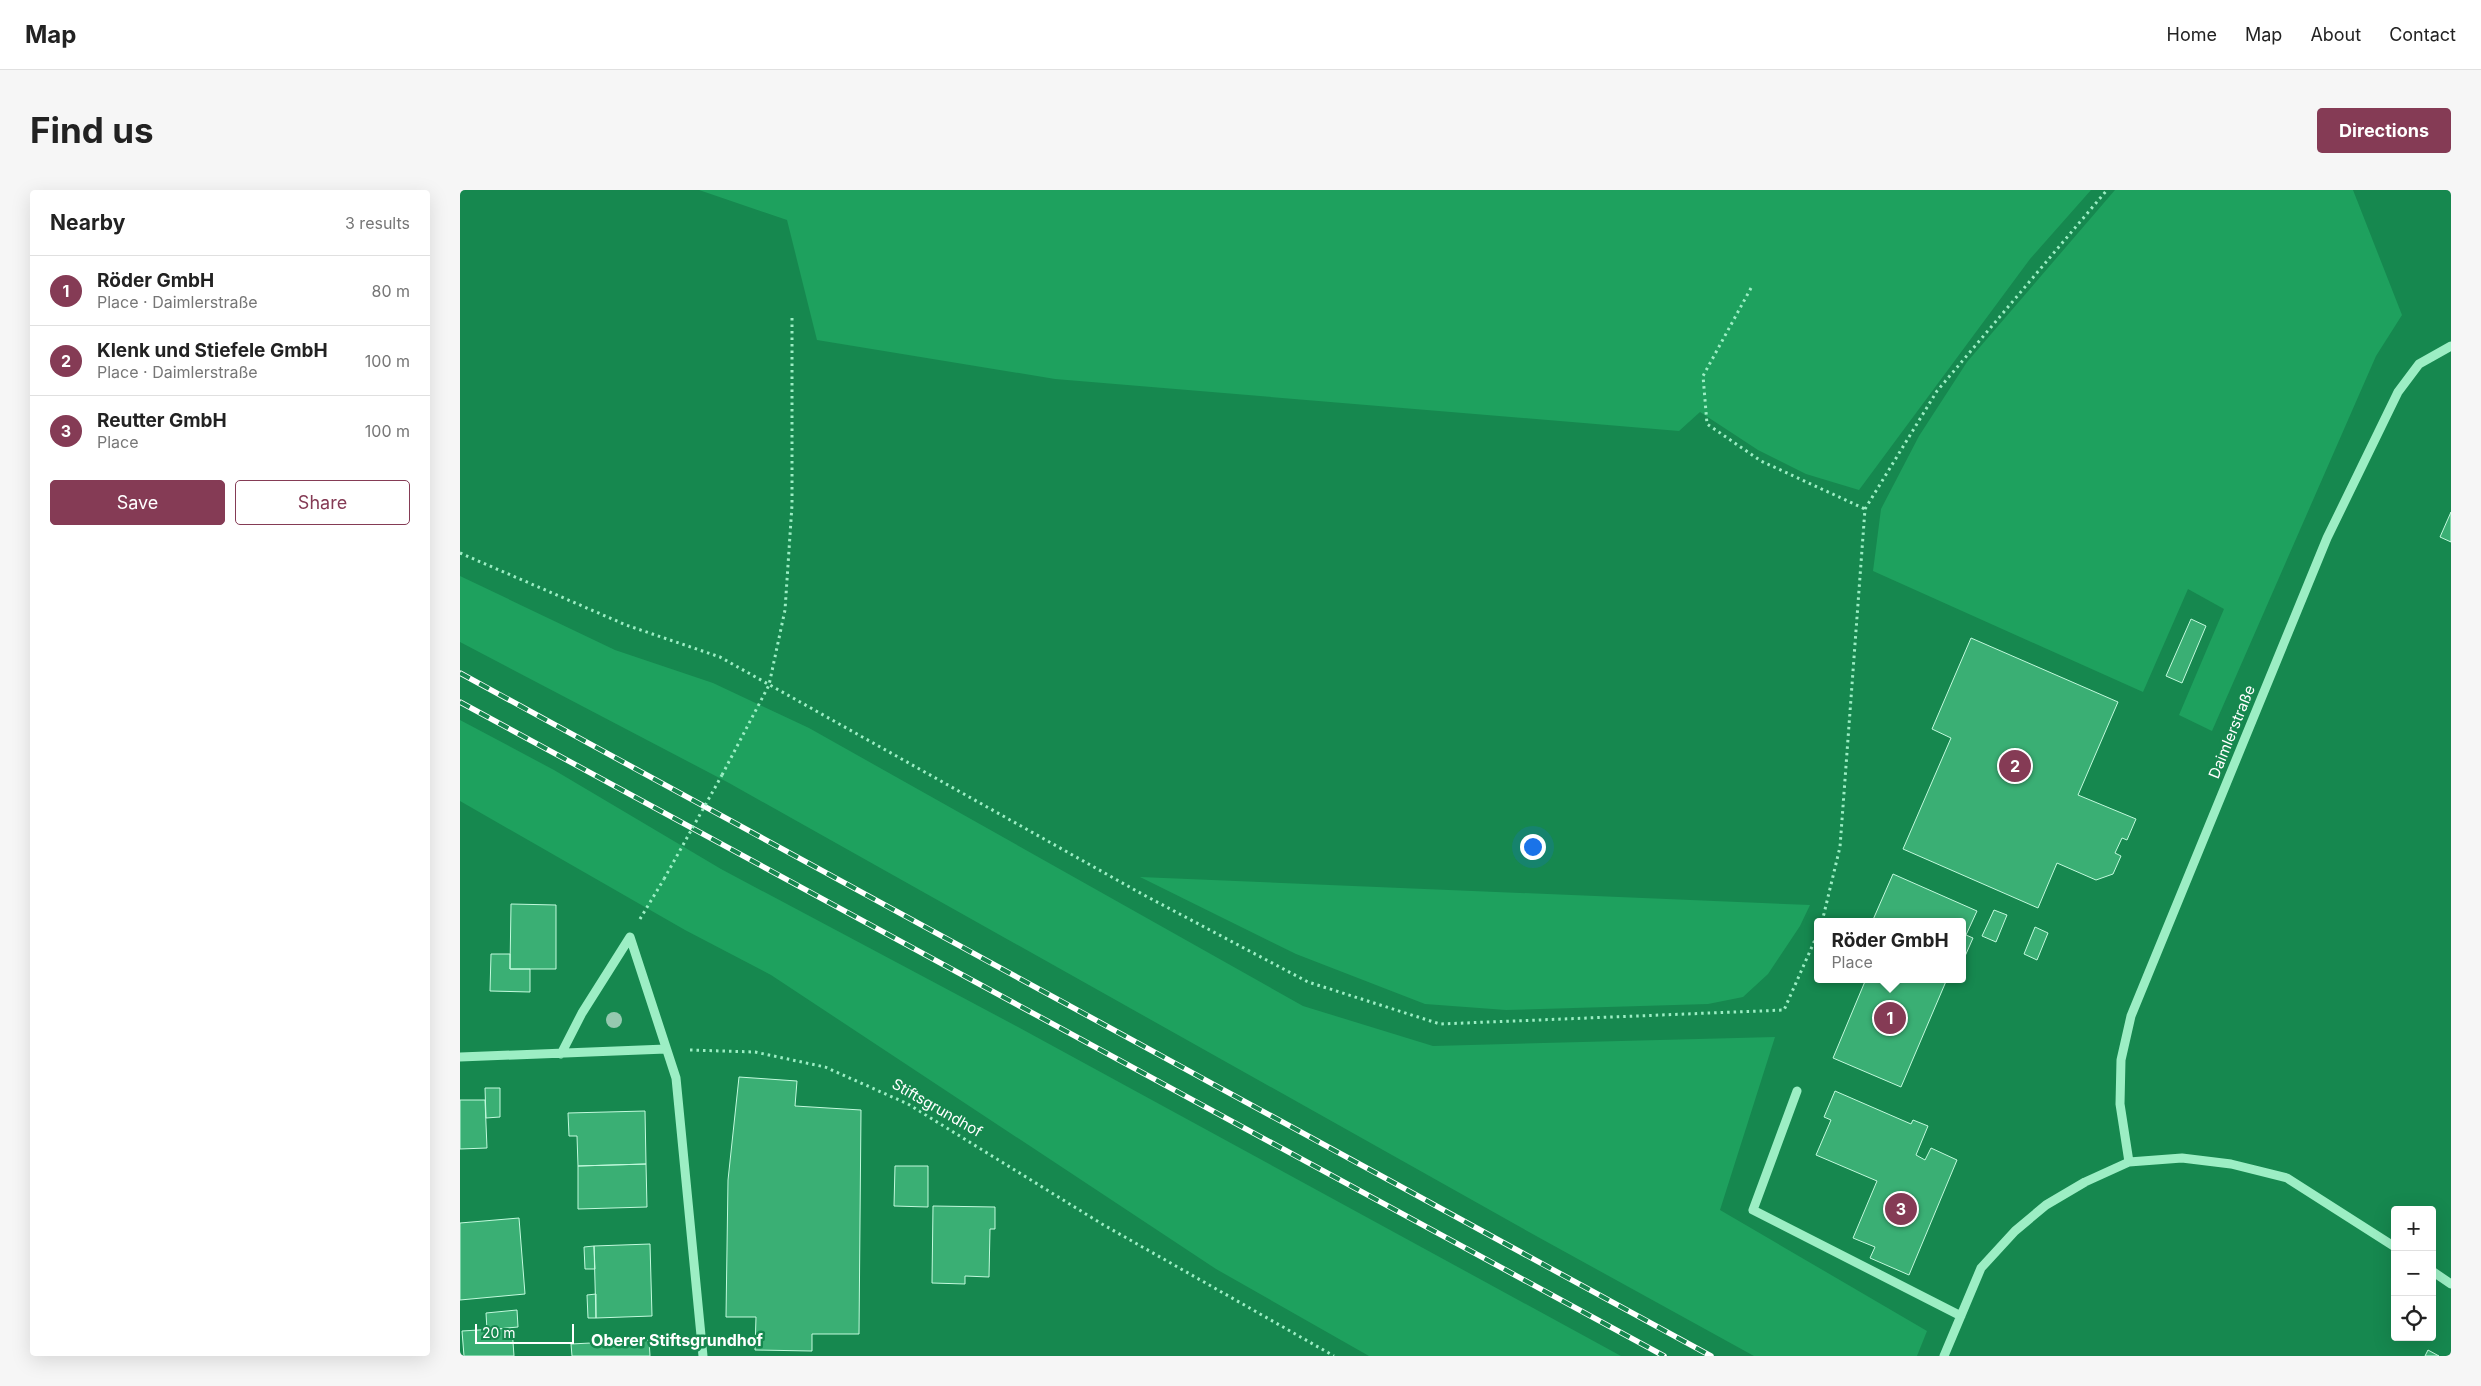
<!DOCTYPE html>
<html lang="en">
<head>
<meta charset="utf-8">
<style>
  :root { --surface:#fff; --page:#f6f6f6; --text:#222; --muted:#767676; --line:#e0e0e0; --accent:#853b55 }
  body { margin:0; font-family:Inter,sans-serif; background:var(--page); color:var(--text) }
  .controls { position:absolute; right:15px; bottom:15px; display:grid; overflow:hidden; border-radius:5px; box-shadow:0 5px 20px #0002 }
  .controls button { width:45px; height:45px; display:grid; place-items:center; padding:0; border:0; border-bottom:1px solid var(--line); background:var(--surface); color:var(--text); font:25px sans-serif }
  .scale { position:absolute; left:15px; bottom:12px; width:99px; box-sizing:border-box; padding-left:5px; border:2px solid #fff; border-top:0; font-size:14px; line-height:18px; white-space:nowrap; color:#fff; -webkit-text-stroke:4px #16884f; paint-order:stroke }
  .you { position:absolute; left:1072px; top:656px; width:18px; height:18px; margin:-12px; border:4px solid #fff; border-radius:50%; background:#1a73e8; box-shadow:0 0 0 8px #1a73e833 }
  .badge { display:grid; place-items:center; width:32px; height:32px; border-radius:50%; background:var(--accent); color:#fff; font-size:16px; font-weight:700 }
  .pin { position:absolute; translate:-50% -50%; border:2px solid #fff; box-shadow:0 1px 5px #0006 }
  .popup { position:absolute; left:1354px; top:728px; width:152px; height:65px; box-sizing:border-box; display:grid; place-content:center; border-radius:5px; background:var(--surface); filter:drop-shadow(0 1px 4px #0005); font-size:16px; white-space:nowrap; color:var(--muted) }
  .popup b { font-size:19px; color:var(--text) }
  .popup::after { content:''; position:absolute; left:50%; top:100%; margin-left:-10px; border:10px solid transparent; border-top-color:var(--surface) }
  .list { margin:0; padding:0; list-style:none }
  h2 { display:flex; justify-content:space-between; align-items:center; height:65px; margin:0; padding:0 20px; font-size:21px }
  h2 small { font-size:16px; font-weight:400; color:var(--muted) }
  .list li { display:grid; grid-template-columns:32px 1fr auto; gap:15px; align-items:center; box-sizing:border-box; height:70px; padding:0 20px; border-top:1px solid var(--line) }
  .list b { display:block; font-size:19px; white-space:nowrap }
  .list p { margin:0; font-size:16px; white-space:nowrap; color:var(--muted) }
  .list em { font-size:16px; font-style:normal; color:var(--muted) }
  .actions { display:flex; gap:10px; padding:15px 20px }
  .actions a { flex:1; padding:11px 0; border:1px solid var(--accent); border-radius:5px; text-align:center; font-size:18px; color:var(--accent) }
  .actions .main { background:var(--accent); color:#fff }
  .icon { flex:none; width:28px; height:28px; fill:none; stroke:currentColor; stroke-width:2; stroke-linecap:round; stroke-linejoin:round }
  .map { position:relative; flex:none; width:1991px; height:1166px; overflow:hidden; border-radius:5px }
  header { display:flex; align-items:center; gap:30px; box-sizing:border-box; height:70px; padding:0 25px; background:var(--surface); border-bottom:1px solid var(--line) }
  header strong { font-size:24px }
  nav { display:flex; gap:28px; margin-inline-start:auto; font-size:18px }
  .intro { display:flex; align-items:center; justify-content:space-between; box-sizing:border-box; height:120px; padding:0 30px }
  h1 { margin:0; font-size:35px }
  .button { padding:12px 22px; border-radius:5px; background:var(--accent); color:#fff; font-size:18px; font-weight:700 }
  main { display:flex; gap:30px; padding:0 30px }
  aside { flex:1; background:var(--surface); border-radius:5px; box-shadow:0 5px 20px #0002 }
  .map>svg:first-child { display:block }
  .green { fill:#1ea15e }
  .building { fill:#3aaf74; stroke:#c2fadd }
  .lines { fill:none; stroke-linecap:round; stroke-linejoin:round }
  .path { stroke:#9ceec4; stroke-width:3; stroke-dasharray:2.5 4; stroke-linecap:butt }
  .minor { stroke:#9ceec4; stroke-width:9 }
  .rail-casing { stroke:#fff; stroke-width:5.5 }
  .rail { stroke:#16884f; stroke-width:4; stroke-dasharray:11; stroke-linecap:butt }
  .path-bridge { stroke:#9ceec4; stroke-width:3; stroke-dasharray:2.5 4; stroke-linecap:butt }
  .tree { fill:#96c9b0 }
  .labels { text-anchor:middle; stroke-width:5; stroke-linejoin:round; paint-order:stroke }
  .street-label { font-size:15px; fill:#fff; stroke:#16884f }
  .neighbourhood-label { font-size:16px; font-weight:bold; fill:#fff; stroke:#16884f }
</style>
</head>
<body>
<header>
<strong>Map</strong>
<nav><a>Home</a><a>Map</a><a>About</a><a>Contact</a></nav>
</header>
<div class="intro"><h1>Find us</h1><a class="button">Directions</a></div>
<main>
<aside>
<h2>Nearby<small>3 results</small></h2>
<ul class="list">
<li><span class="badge">1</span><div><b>Röder GmbH</b><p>Place · Daimlerstraße</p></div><em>80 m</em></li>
<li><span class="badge">2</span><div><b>Klenk und Stiefele GmbH</b><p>Place · Daimlerstraße</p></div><em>100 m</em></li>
<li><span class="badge">3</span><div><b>Reutter GmbH</b><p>Place</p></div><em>100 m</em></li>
</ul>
<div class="actions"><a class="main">Save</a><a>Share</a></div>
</aside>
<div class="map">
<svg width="1991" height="1166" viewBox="0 0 1991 1166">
  <rect width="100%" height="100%" fill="#16884f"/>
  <!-- green -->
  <path class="green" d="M239 0H1631L1570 69 1399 300 1346 284 1298 260 1240 222 1219 241 595 189 357 150 327 30Z
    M1655 0H1893L1942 125 1916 166 1752 541 1719 525 1764 419 1728 399 1683 502 1413 381 1421 319 1459 246 1507 172Z
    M0 386 155 460 253 493 349 538 843 816 973 856 1315 847 1260 1020 1467 1141 1457 1166H1294L1078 1047 269 593 0 452Z
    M0 530 94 580 261 679 558 837 1161 1166H909L756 1079 311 785 225 740 0 611Z
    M680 687 1350 715 1340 736 1308 784 1283 807 1248 814 1046 820 965 814 836 764Z"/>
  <!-- building -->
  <path class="building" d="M1991 322V352L1980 347Z
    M1731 429 1746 436 1722 493 1706 486Z
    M1511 448 1658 512 1618 605 1676 629 1667 650 1662 648 1655 663 1661 666 1653 684 1636 690 1597 673 1578 718 1443 659 1491 548 1472 539Z
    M1433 684 1517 721 1506 745 1513 748 1502 773V732H1412Z
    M51 714 96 715V779H50Z
    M1534 720 1547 725 1536 752 1522 746Z
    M1575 737 1588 743 1577 770 1564 764Z
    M31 764H50V779H70V802L30 801Z
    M1406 789H1487L1441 897 1373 868Z
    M279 887 337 891 335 916 401 920 399 1144H352V1161L295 1160 296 1127H266L268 990Z
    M25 898H40V927L26 928Z
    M1375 901 1451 934 1453 930 1468 936 1456 965 1465 970 1471 958 1497 970 1449 1085 1410 1068 1415 1057 1393 1048 1417 991 1356 965 1371 930 1364 927Z
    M0 910H25L27 958 0 959Z
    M185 921 186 974 118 976 117 946H109L108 923Z
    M186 974 187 1017 118 1019V976Z
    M435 976H468V1017L434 1016Z
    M473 1016 535 1017V1039H530L529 1087 505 1086V1094L472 1093Z
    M59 1028 65 1104 0 1110V1033Z
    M190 1054 192 1126 136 1128 134 1056Z
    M134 1056 135 1079H125L124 1057Z
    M136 1104V1128H128L127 1105Z
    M57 1120 58 1137 27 1140 26 1123Z
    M52 1138 54 1166H4L2 1141Z
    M189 1150 190 1166H112L111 1154Z
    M1968 1160 1979 1166H1965Z"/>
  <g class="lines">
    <!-- path -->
    <path class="path" d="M1291 98 1243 186 1247 234 1301 271 1405 319
      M0 363 166 435 260 467 682 704 848 792 980 834 1324 820 1358 743
      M262 585 309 495 325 420 332 315V127
      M180 729 204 689
      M1362 732 1380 657 1405 319 1477 201 1647 0
      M230 860 295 862 365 877 448 914 642 1034 874 1166"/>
    <!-- minor -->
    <path class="minor" d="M170 747 216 888 243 1166
      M101 864 122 823 170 747
      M0 867 206 859
      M1337 901 1293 1020 1501 1126
      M1669 972 1660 914 1661 870 1671 826 1867 348 1938 202 1959 174 1991 156
      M1972 1081 1991 1094
      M1484 1166 1521 1078 1555 1041 1586 1015 1625 992 1669 972 1722 968 1771 974 1827 988 1935 1057"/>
    <!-- rail casing -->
    <g class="rail-casing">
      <path id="rail" d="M0 483 1251 1166
        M0 512 1204 1166"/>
    </g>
    <!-- rail -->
    <use href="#rail" class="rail"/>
    <!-- path-bridge -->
    <path class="path-bridge" d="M204 689 262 585"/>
  </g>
  <!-- trees -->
  <circle class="tree" cx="154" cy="830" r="8"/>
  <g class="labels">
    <!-- street labels -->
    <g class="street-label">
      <text transform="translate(1772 542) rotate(-68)" y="5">Daimlerstraße</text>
      <text transform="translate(477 918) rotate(30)" y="5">Stiftsgrundhof</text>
    </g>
    <!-- neighbourhood labels -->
    <g class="neighbourhood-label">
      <text x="217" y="1156">Oberer Stiftsgrundhof</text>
    </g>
  </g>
</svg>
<div class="controls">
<button>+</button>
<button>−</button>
<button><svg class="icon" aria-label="locate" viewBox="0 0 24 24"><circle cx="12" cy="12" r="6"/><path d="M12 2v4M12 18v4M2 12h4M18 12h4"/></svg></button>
</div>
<div class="scale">20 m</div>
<div class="you"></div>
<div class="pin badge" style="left:1430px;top:828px">1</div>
<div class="popup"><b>Röder GmbH</b>Place</div>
<div class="pin badge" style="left:1555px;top:576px">2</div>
<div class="pin badge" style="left:1441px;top:1019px">3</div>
</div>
</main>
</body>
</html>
